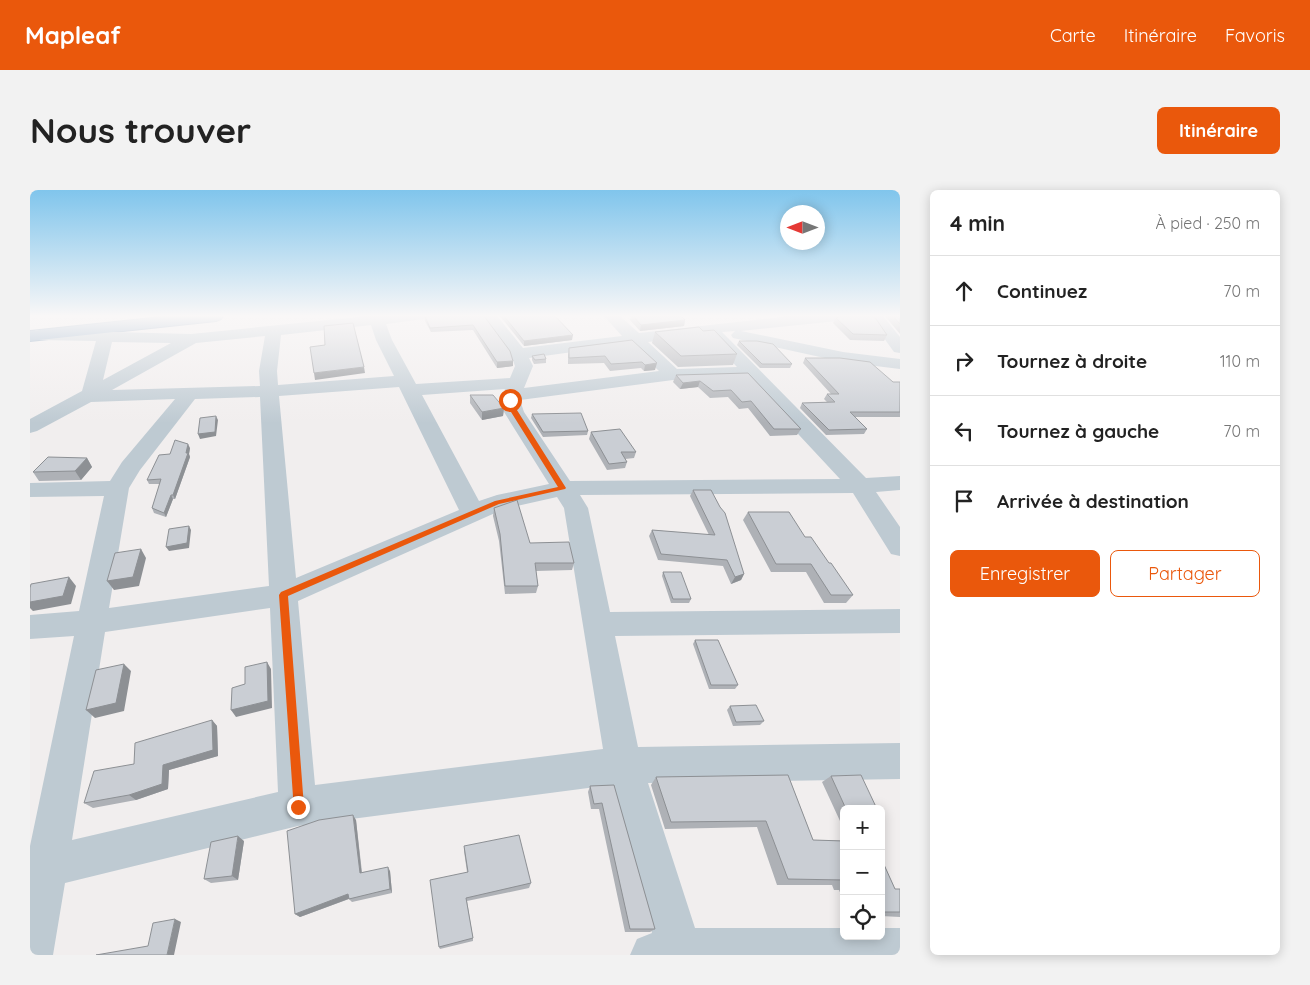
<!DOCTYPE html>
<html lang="fr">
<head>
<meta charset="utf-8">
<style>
  :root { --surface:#fff; --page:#f2f2f2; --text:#222; --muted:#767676; --line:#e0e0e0; --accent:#ea580c }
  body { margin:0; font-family:Quicksand,sans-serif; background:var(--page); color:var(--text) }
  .controls { position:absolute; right:15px; bottom:15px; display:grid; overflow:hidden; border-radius:8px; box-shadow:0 2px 12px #0003 }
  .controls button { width:45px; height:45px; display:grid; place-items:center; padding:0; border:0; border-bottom:1px solid var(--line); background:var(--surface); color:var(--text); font:25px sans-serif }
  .compass { position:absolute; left:750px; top:15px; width:45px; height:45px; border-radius:50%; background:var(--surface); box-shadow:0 2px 12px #0003; rotate:270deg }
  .stop { position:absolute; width:15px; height:15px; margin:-11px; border:4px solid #ea580c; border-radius:50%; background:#fff }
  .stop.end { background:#ea580c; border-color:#fff; box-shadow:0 1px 5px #0008 }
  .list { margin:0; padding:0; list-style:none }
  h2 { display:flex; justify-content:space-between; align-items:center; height:65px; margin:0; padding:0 20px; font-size:21px }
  h2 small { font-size:16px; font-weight:400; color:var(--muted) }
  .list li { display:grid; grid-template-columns:32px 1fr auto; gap:15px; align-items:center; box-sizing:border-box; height:70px; padding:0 20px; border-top:1px solid var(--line) }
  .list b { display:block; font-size:19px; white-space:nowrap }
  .list em { font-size:16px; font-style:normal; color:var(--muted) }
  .actions { display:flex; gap:10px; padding:15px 20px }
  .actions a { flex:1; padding:11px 0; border:1px solid var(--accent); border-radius:8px; text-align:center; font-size:18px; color:var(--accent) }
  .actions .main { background:var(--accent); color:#fff }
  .icon { flex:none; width:28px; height:28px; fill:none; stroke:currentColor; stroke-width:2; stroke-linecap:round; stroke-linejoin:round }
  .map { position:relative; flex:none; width:870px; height:765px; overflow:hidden; border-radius:8px }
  header { display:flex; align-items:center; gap:30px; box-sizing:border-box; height:70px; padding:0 25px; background:var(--accent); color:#fff }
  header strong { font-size:24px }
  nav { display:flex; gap:28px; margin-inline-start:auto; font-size:18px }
  .intro { display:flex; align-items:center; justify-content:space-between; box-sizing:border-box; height:120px; padding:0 30px }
  h1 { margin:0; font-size:35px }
  .button { padding:12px 22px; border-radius:8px; background:var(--accent); color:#fff; font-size:18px; font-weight:700 }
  main { display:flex; gap:30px; padding:0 30px }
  aside { flex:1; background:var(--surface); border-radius:8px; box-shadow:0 2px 12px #0003 }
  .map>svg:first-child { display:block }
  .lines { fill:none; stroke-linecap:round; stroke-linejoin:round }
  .highway-casing { stroke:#6e8ead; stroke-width:2 }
  .minor { fill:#becad2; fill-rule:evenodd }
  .highway { fill:#83a3c1; fill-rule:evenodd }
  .wall { fill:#aeb1b6 }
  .shaded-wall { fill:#8d9094 }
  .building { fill:#caced4; stroke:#8d9094 }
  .route { fill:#ea580c }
</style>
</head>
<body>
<header>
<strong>Mapleaf</strong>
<nav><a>Carte</a><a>Itinéraire</a><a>Favoris</a></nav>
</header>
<div class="intro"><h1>Nous trouver</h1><a class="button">Itinéraire</a></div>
<main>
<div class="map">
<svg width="870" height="765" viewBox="0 0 870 765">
  <rect width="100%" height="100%" fill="#f1eeee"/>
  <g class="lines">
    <!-- highway casing -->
    <g class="highway-casing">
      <path id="highway" d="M141 126H193L191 129 186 131 0 151V141Z"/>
    </g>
    <!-- minor -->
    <path class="minor" d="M338 126H396L394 129 356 134 362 150 386 194 480 188 485 176 481 165 452 126H467L493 158 592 146 574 126H590L609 143 760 126H814L812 129 807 131 711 141 813 162 870 169V179L813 172 703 148 701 145 705 141 692 142 836 288 870 286V300L846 302 870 337V366L861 364 823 303 550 305 558 318 580 422 870 419V443L585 446 608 557 870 553V589L618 593 665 738H814V746H851V738H870V765H600L607 749 622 743 581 595 268 636 35 693 23 765H0V656L44 446 0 449V425L49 421 74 306 0 307V293L80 291 92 272 145 209 61 212 7 241 0 243V229L52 201 66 151 7 150 1 148 0 143 7 140 161 144ZM341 135 346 150 364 186 248 195 247 181 251 145ZM676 144 707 177 647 179 618 152ZM235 146 229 181 230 196 82 200 166 153ZM82 152 141 153 73 190ZM601 154 629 181 494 198 503 176 499 168ZM716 188 810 289 540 291 494 222 490 210 643 190ZM369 197 429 320 266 388 249 206ZM475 199 470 210 474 222 519 294 467 305 449 311 392 205ZM230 207 239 396 79 418 99 298 110 280 165 209ZM527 307 534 318 573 559 285 595 268 411 474 319ZM240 418 248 602 42 650 75 442Z
      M838 126H853L870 147V163L864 162Z"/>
    <!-- highway -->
    <use href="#highway" class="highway"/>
  </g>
  <!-- wall -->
  <path class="wall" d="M394 126H454L483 176 467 178 443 140 401 142 395 131Z
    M470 126H525L542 150 494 156Z
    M601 126H651L655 130 654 136 610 141 600 130Z
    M855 126H870V144Z
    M806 128 857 145 854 151 820 150 803 133Z
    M673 141 707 164 703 175 648 177 622 153 625 142Z
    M602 150 625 180 614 181 611 178 580 181 574 173 538 174V165L539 158Z
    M709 151 762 174 760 178H730L707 155Z
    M502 166 516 169V173L504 174 502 170Z
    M775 168 863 192H870V227H825L837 239 834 244 796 245 770 218 772 213 797 212 794 209 797 204H801L773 173Z
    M718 183 771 239 767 245 740 246 718 218 709 219 698 207 680 208 668 197 650 199 643 192 646 185Z
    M440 205 474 218 473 226 452 230 440 213Z
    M502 224 558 241 557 245 513 247 501 228Z
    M561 242 606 262 604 268 595 269 597 272 595 278 577 280 559 249Z
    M160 258 159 264 160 267 145 309H143L136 327 124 323 122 318 130 294H119L117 290 140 264Z
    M57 268 62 277 51 290 9 291 3 282Z
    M663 300 714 384 711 390 701 394 693 376 628 370 619 346 622 340 679 345 660 306Z
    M464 318 500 353 544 373 542 380 506 381 508 396 506 403 475 404 469 351 463 326Z
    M718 322 775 347 799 373 823 405 816 413H794L776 382H741L713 330Z
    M633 382 661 409 659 413H641L632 386Z
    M665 450 708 495 705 499H679L663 454Z
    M700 516 734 531 730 535 703 536 697 520Z
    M182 530 187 536 188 566 139 580 138 599 106 610 63 618 54 613 104 574Z
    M758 585 783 650 814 651V712L809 700H804L802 695H747L727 637 635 639 621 595 626 587Z
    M801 586 847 619H814V631H810L792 592Z
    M584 595 625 739 620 742H595L569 619H561L558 602 560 596Z
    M326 630 332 682 360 681 362 703 322 712 319 709 270 727 265 724Z
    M214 651 208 690 181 693 174 689Z
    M434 656 501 693 499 698 437 711 443 748V751L410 759 409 757 437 682 434 661Z
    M851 668 865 699H870V727L851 726Z"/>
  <!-- shaded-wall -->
  <path class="shaded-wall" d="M655 130 654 136 610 141 611 135Z
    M543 145 542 150 494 156V151Z
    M483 171V176L467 178V172Z
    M627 173 625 180 614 181 615 175Z
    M334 177 335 183 285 190 284 183Z
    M670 191 668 197 650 199 653 193Z
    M474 218 473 226 452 230V222Z
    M186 226 188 230 186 246 170 249 168 244Z
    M158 254 160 258 159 264 160 267 145 309 143 305Z
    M57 268 62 277 51 290 45 281Z
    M141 305 143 309 136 327 134 323Z
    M159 336 161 340 159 358 139 361 136 357Z
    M111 359 116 368 109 396 84 400 77 391Z
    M714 384 711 390 701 394 705 387Z
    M39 387 46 396 41 414 3 421 0 418V412Z
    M237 472 241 479 242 518 206 527 201 520Z
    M94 474 101 481 94 521 65 528 56 520Z
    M182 530 187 536 188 566 139 580 138 599 106 610 99 605Z
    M323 625 326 630 332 687 330 683Z
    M208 646 214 651 208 690 202 686Z
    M358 677 360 681 362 703 360 699Z
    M318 704 321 708 270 727 265 724Z
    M145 729 151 732 144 765H137Z"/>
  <!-- building -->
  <path class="building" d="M395 126H454L480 161 483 171 467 172 443 135 400 138Z
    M474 126H525L543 145 494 151Z
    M603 126H651L655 130 611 135Z
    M811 126H844L857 145 823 144 806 128Z
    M863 126H870V134Z
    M323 133 334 177 284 183 280 157 295 155 294 136Z
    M669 137 673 141 684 140 707 164 651 166 625 142Z
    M602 150 627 173 615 175 612 172 581 174 575 166 539 168V158Z
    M709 151H727L743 154 762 174H732Z
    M514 164 516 169 505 170 502 166Z
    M775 168H810L840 172 863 192H870V222H820L837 239 799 240 772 213 805 212 797 204H809Z
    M718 183 771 239H744L721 211 712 212 701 200 683 201 670 191 653 193 646 185Z
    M440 205H463L474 218 452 222Z
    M551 223 558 241 513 242 502 224Z
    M186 226 185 242 168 244 170 228Z
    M590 239 606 262H591L597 272 579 274 561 242Z
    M145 250 158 254 156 263H158L143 305H141L134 323 122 318 131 289 117 290 129 265 140 264Z
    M18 267 57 268 45 281 3 282Z
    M663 300H681L690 317 695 323 714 384 705 387 697 370 631 364 622 340 685 345Z
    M487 310 500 353 539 352 544 373H505L508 396H475L470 344 464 318Z
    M718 322H759L775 347H781L799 373H801L823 405H801L781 374H746Z
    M159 336 157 353 136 357 139 339Z
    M111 359 103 387 77 391 85 363Z
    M633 382H651L661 409H643Z
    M39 387 33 406 0 412V398L1 394Z
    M665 450H688L708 495H681Z
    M237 472 238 511 201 520 202 498 215 494V477Z
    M94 474 86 513 56 520 66 480Z
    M726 515 734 531 706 532 700 516Z
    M182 530 183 560 133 575 132 594 99 605 54 613 64 581 104 574 105 553Z
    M758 585 783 650 814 651V690L758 689 736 631 641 632 626 587Z
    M831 585 847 619H816L801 586Z
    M584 595 625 739H600L572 613 564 614 560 596Z
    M323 625 330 683 358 677 360 699 319 709 318 704 265 724 257 641 289 630Z
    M489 645 501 693 436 708 443 748 409 757 400 690 438 682 434 656Z
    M208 646 202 686 174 689 181 652Z
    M851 668 865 699H870V722H851Z
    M145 729 137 765H66L118 756 123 733Z"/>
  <!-- sky -->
  <linearGradient id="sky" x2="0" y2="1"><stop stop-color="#80c5ec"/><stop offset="0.54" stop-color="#f9f7f7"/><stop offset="1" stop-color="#f9f7f7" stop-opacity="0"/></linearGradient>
  <rect width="870" height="233" fill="url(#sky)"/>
  <!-- route -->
  <path class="route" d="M480 209 536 298 535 299 469 314 258 406 274 617 272 621 268 622 264 621 249 405 251 402 465 311 528 297 481 222 477 210Z"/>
</svg>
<div class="controls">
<button>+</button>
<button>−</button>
<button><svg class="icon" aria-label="locate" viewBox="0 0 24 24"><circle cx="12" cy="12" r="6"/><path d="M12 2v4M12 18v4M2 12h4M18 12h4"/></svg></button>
</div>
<svg class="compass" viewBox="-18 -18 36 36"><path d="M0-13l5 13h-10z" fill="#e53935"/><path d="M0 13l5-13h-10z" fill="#767676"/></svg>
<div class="stop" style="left:480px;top:210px"></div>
<div class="stop end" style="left:268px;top:617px"></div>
</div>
<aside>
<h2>4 min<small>À pied · 250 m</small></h2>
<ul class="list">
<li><svg class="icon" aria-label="ahead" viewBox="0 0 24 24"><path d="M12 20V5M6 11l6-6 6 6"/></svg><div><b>Continuez</b></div><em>70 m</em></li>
<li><svg class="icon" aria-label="right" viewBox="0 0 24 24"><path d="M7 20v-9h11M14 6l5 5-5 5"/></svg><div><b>Tournez à droite</b></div><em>110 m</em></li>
<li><svg class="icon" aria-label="left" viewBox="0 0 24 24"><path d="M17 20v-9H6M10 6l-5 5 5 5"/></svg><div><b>Tournez à gauche</b></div><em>70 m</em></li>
<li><svg class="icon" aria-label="arrive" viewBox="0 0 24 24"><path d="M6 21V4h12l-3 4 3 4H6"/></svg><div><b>Arrivée à destination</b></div></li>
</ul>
<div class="actions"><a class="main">Enregistrer</a><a>Partager</a></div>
</aside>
</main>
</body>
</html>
